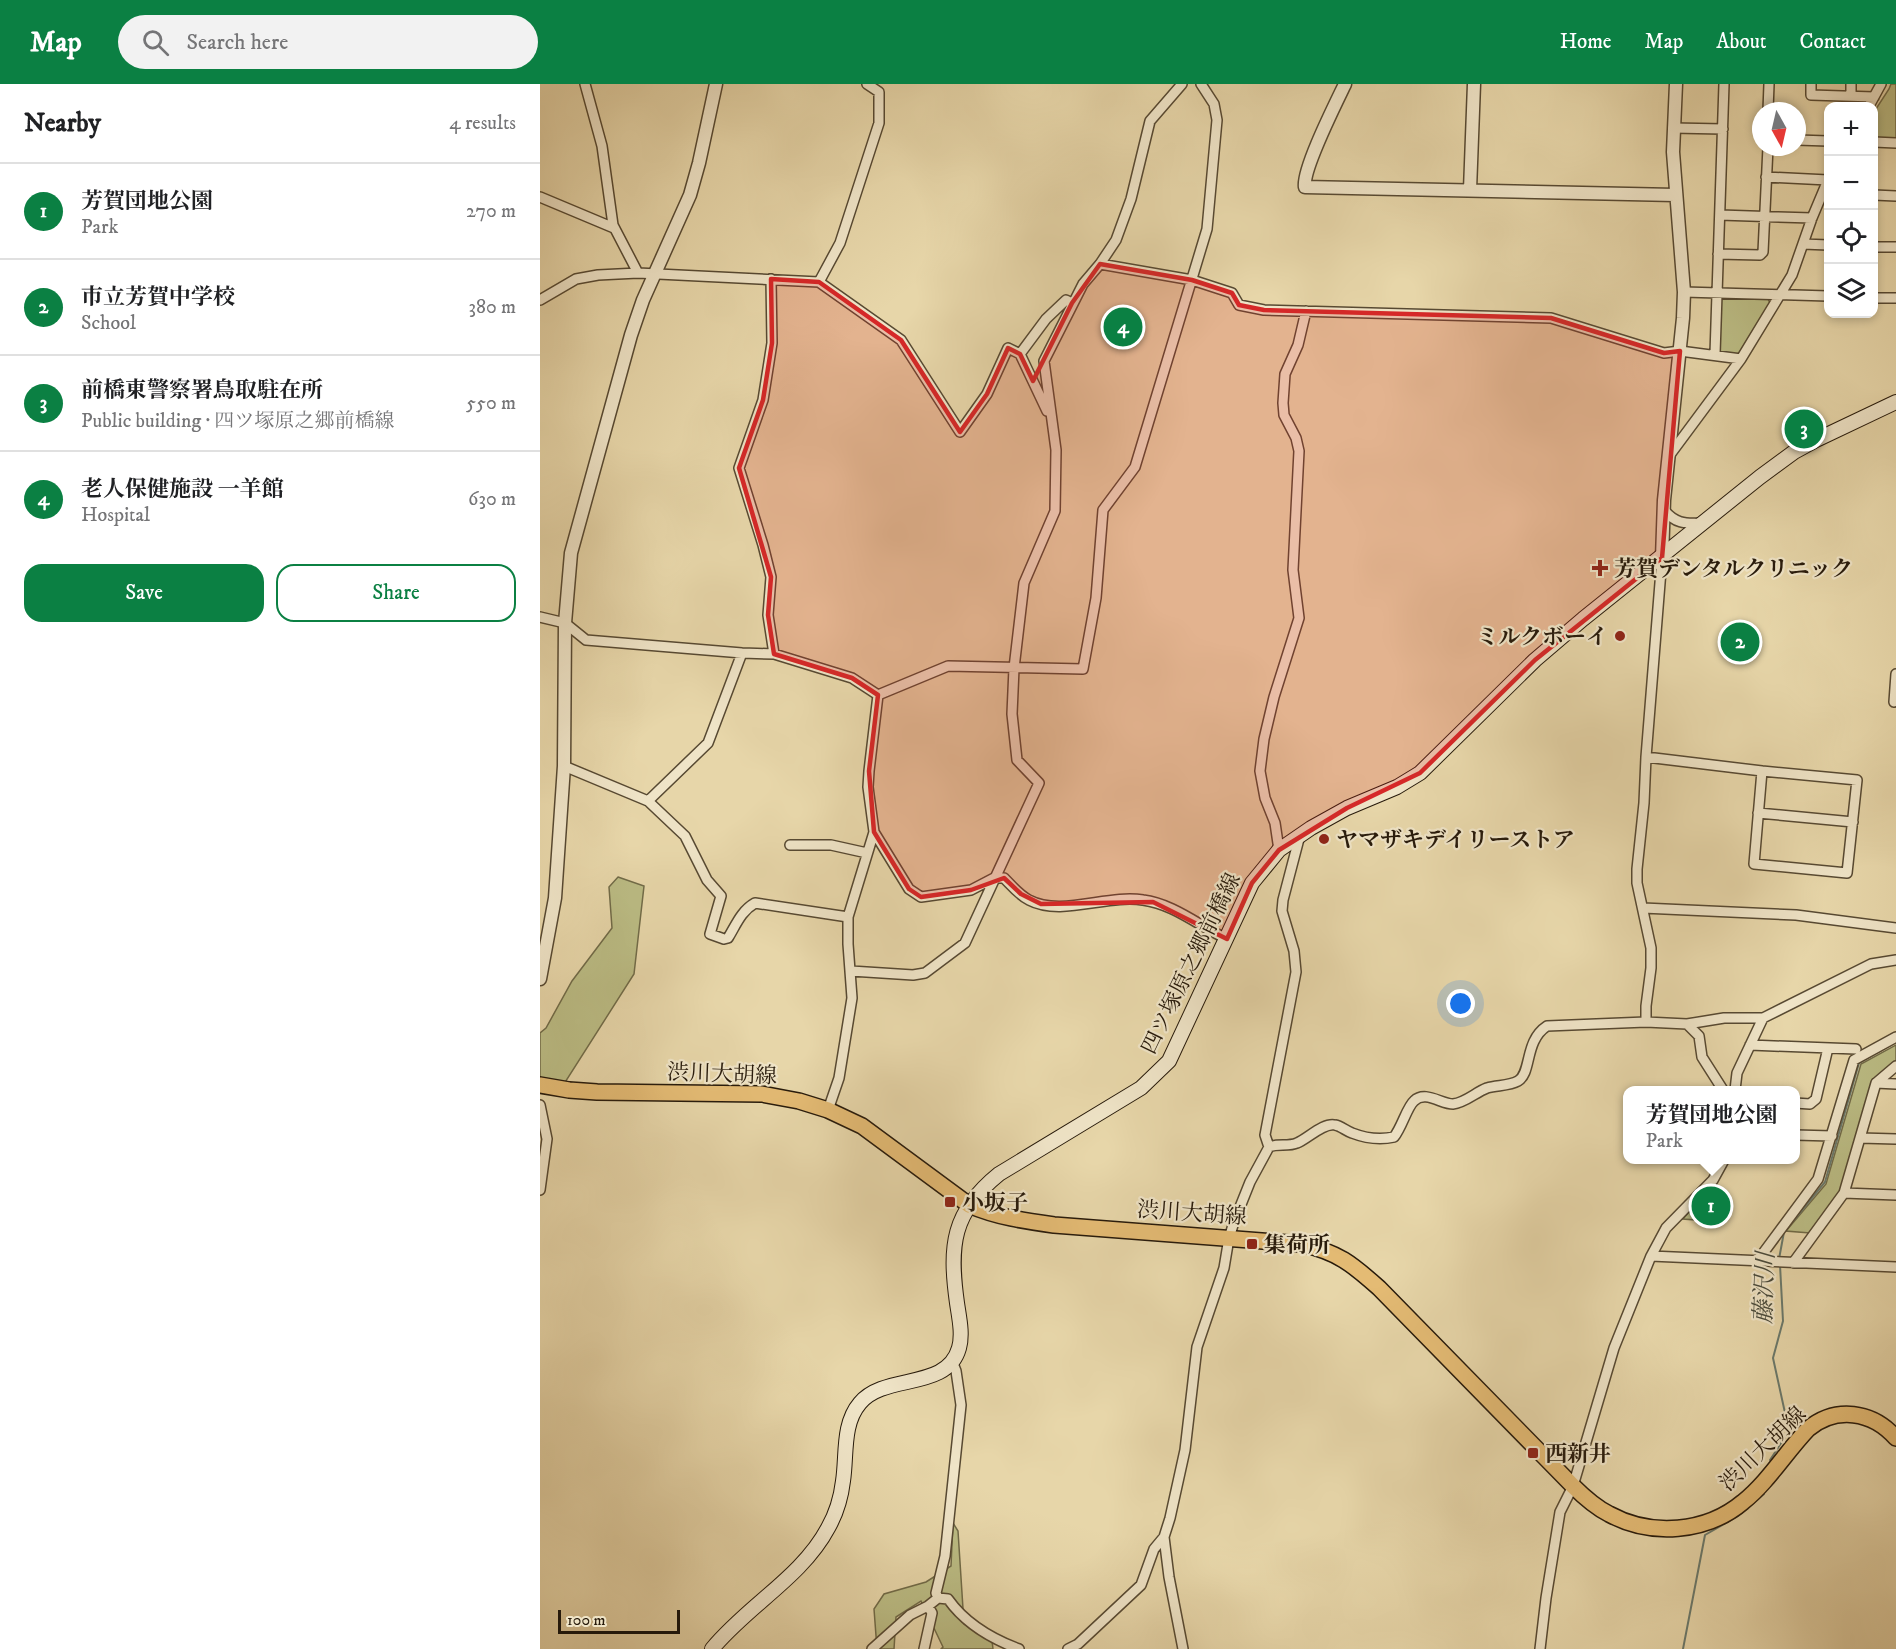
<!DOCTYPE html>
<html lang="en">
<head>
<meta charset="utf-8">
<style>
  :root { --surface:#fff; --page:#f2f2f2; --text:#202124; --muted:#757577; --line:#e0e0e0; --accent:#0b8043 }
  body { margin:0; font-family:"IM FELL DW Pica","Noto Serif JP",serif; background:var(--page); color:var(--text) }
  .controls { position:absolute; right:18px; top:18px; display:grid; overflow:hidden; border-radius:12px; box-shadow:0 3px 9px #0003 }
  .controls button { width:54px; height:54px; display:grid; place-items:center; padding:0; border:0; border-bottom:2px solid var(--line); background:var(--surface); color:var(--text); font:30px sans-serif }
  .compass { position:absolute; left:1212px; top:18px; width:54px; height:54px; border-radius:50%; background:var(--surface); box-shadow:0 3px 9px #0003; rotate:172deg }
  .scale { position:absolute; left:18px; bottom:15px; width:122px; box-sizing:border-box; padding-left:6px; border:3px solid #271a0b; border-top:0; font-size:16px; line-height:21px; white-space:nowrap; color:#271a0b; -webkit-text-stroke:4px #efe4c7; paint-order:stroke }
  .you { position:absolute; left:921px; top:920px; width:21px; height:21px; margin:-15px; border:4px solid #fff; border-radius:50%; background:#1a73e8; box-shadow:0 0 0 9px #1a73e833 }
  .badge { display:grid; place-items:center; width:39px; height:39px; border-radius:50%; background:var(--accent); color:#fff; font-size:20px; font-weight:700 }
  .pin { position:absolute; translate:-50% -50%; border:3px solid #fff; box-shadow:0 2px 6px #0006 }
  .popup { position:absolute; left:1083px; top:1002px; width:177px; height:78px; box-sizing:border-box; display:grid; place-content:center; border-radius:12px; background:var(--surface); filter:drop-shadow(0 2px 4px #0005); font-size:20px; white-space:nowrap; color:var(--muted) }
  .popup b { font-size:22px; color:var(--text) }
  .popup::after { content:''; position:absolute; left:50%; top:100%; margin-left:-12px; border:12px solid transparent; border-top-color:var(--surface) }
  .list { margin:0; padding:0; list-style:none }
  h2 { display:flex; justify-content:space-between; align-items:center; height:78px; margin:0; padding:0 24px; font-size:26px }
  h2 small { font-size:20px; font-weight:400; color:var(--muted) }
  .list li { display:grid; grid-template-columns:39px 1fr auto; gap:18px; align-items:center; box-sizing:border-box; height:96px; padding:0 24px; border-top:2px solid var(--line) }
  .list b { display:block; font-size:22px; white-space:nowrap }
  .list p { margin:0; font-size:20px; white-space:nowrap; color:var(--muted) }
  .list em { font-size:20px; font-style:normal; color:var(--muted) }
  .actions { display:flex; gap:12px; padding:18px 24px }
  .actions a { flex:1; padding:14px 0; border:2px solid var(--accent); border-radius:18px; text-align:center; font-size:21px; color:var(--accent) }
  .actions .main { background:var(--accent); color:#fff }
  .icon { flex:none; width:33px; height:33px; fill:none; stroke:currentColor; stroke-width:2; stroke-linecap:round; stroke-linejoin:round }
  .map { position:relative; flex:none; width:1356px; height:1565px; overflow:hidden }
  header { display:flex; align-items:center; gap:36px; box-sizing:border-box; height:84px; padding:0 30px; background:var(--accent); color:#fff }
  header strong { font-size:28px }
  nav { display:flex; gap:33px; margin-inline-start:auto; font-size:21px }
  .search { width:420px; height:54px; background:var(--page); display:flex; align-items:center; gap:15px; box-sizing:border-box; padding:0 21px; border-radius:33px; color:var(--muted); font-size:22px }
  main { display:flex }
  aside { flex:1; background:var(--surface) }
  .map>svg:first-child { display:block }
  .green { fill:#bbbc84; stroke:#716b48; stroke-width:1.5 }
  .lines { fill:none; stroke-linecap:round; stroke-linejoin:round }
  .stream { stroke:#6a796c; stroke-width:2 }
  .minor-casing { stroke:#574932; stroke-width:12 }
  .tertiary-casing { stroke:#574932; stroke-width:15 }
  .secondary-casing { stroke:#271a0b; stroke-width:16 }
  .primary-casing { stroke:#271a0b; stroke-width:18 }
  .minor { stroke:#efe4c7; stroke-width:9 }
  .tertiary { stroke:#efe4c7; stroke-width:12 }
  .secondary { stroke:#efe4c7; stroke-width:14 }
  .primary { stroke:#e4bb74; stroke-width:15 }
  .marked { fill:#d62828; fill-opacity:0.2; stroke:#d62828; stroke-width:4.5; stroke-linejoin:round }
  .poi-dot { fill:#8f2418; stroke:#efe4c7; stroke-width:2 }
  .labels { text-anchor:middle; stroke-width:4.5; stroke-linejoin:round; paint-order:stroke }
  .poi-label { font-size:22px; font-weight:bold; fill:#271a0b; stroke:#efe4c7; text-anchor:start }
  .street-label { font-size:22px; fill:#271a0b; stroke:#efe4c7 }
  .water-label { font-size:24px; font-style:italic; fill:#494a3b; stroke:#efe4c7 }
</style>
</head>
<body>
<header>
<strong>Map</strong>
<div class="search"><svg class="icon" aria-label="search" viewBox="0 0 24 24"><circle cx="10" cy="10" r="6"/><path d="M15 15l6 6"/></svg>Search here</div>
<nav><a>Home</a><a>Map</a><a>About</a><a>Contact</a></nav>
</header>
<main>
<aside>
<h2>Nearby<small>4 results</small></h2>
<ul class="list">
<li><span class="badge">1</span><div><b>芳賀団地公園</b><p>Park</p></div><em>270 m</em></li>
<li><span class="badge">2</span><div><b>市立芳賀中学校</b><p>School</p></div><em>380 m</em></li>
<li><span class="badge">3</span><div><b>前橋東警察署鳥取駐在所</b><p>Public building · 四ツ塚原之郷前橋線</p></div><em>550 m</em></li>
<li><span class="badge">4</span><div><b>老人保健施設 一羊館</b><p>Hospital</p></div><em>630 m</em></li>
</ul>
<div class="actions"><a class="main">Save</a><a>Share</a></div>
</aside>
<div class="map">
<svg width="1356" height="1565" viewBox="0 0 1356 1565">
  <rect width="100%" height="100%" fill="#e7d6a9"/>
  <filter id="stains"><feTurbulence type="fractalNoise" baseFrequency=".00333" numOctaves="4"/><feColorMatrix values="0 0 0 0 .2 0 0 0 0 .09 0 0 0 0 .02 0 0 0 .5 -.17"/></filter>
  <radialGradient id="worn" r=".72"><stop offset=".6" stop-color="#630" stop-opacity="0"/><stop offset="1" stop-color="#630" stop-opacity=".3"/></radialGradient>
  <!-- green -->
  <path class="green" d="M1351 0H1356V54H1334V28L1349 5Z
    M1186 213 1228 215 1230 219 1198 271 1181 269 1179 267 1180 216Z
    M78 793 104 802 94 890 24 1000 0 997V949L6 944 32 897 72 844 69 803Z
    M1356 961V977L1333 997 1300 1107 1270 1149 1246 1147 1286 1100 1321 980Z
    M1168 1105 1187 1116 1189 1128 1184 1138 1143 1135Z
    M413 1439 418 1447 424 1540 452 1557 453 1565H401L403 1563 381 1517 356 1533 354 1565H337L334 1525 344 1510 386 1498 411 1482Z"/>
  <g class="lines">
    <!-- stream -->
    <path class="stream" d="M1253 1137 1285 1098 1319 979 1356 958
      M1239 1175 1244 1148
      M1230 1376 1249 1347 1233 1274 1243 1237 1240 1181
      M1143 1565 1165 1451 1198 1432 1224 1410"/>
    <!-- minor casing -->
    <g class="minor-casing">
      <path id="minor" d="M45 0 62 62 73 141 98 189
        M1271 0V11L1334 13
        M1311 12V0
        M1329 22 1341 0
        M1228 27 1229 0
        M1133 44 1183 45
        M1257 56 1288 57
        M1334 58 1356 59
        M1226 93 1288 96
        M1334 111 1356 112
        M0 113 74 144
        M1180 131 1272 134
        M1263 160 1288 161
        M1334 163H1356
        M1178 170 1220 171 1223 168 1228 63
        M560 180 652 196 692 209 699 221 724 226 1011 234 1124 269 1140 267 1201 275 1252 191 1272 134 1288 96
        M231 195 232 259 223 316 199 384 223 461 231 493 228 531 234 570
        M279 198 300 159 339 39V8L327 0
        M1144 208 1288 212
        M1334 214H1356
        M0 216 36 195 58 191 98 189 279 198 361 256 420 348 447 310 468 264 480 270 507 327
        M480 270 506 235 526 216 532 219
        M1175 270 1184 0
        M1129 372 1201 275
        M1124 426C1135 439 1144 440 1161 439
        M0 533 25 539 46 556 202 569 234 570 312 594 338 611
        M338 611 408 582 543 585 556 514 563 426 595 383 667 145 677 36 674 20 661 0
        M1354 618 1356 590
        M1106 673 1222 687
        M24 682 108 717 145 752 167 796 181 812 170 850 184 855 188 854C196 841 201 827 215 819L308 833
        M1222 687 1317 696 1307 789 1214 780Z
        M108 717 168 659 202 569
        M1218 729 1313 738
        M334 748 369 805 381 813 431 806 454 794H464C472 802 479 811 489 816 521 833 568 810 603 816 634 820 659 842 687 855
        M250 761H291L327 769
        M739 766 735 739 725 714 720 687 724 655 734 613 759 534 753 486 759 367 756 354 744 331 743 319 745 290 758 261 766 227
        M1103 824 1256 831 1356 844
        M311 887 373 891 385 889 425 859 499 699 477 676 472 630 474 584 484 499 515 427 516 366 504 277 543 200 560 180 576 156 591 115 610 37 642 0
        M1106 938V922L1111 884V864L1097 799V785L1104 719 1106 673 1122 474
        M1147 940 1159 952 1162 973 1183 1006
        M1210 961 1316 965
        M1336 999 1356 982
        M1195 1006 1197 989 1223 934
        M1255 1019 1270 1020 1276 1015 1288 964
        M0 1021 7 1055 0 1106
        M288 1026 299 994 312 914 308 860V833L334 748 328 703 329 687 338 611
        M1255 1051 1292 1052
        M1320 1054 1356 1055
        M729 1063 725 1051 756 888 754 867 742 827 743 816 760 751
        M1304 1109 1356 1111
        M1111 1172 1356 1183
        M1218 1176 1278 1095 1314 976 1356 953
        M1253 1179 1304 1109 1336 999 1356 1000
        M624 1453 629 1493 643 1565
        M398 1514 396 1509 405 1472 421 1321 416 1287 412 1277
        M332 1565 370 1531 388 1522 398 1514 408 1515C425 1539 452 1555 479 1565
        M384 1565 392 1529 388 1522
        M528 1565 538 1560 601 1501 614 1465 624 1453 630 1434 645 1366 657 1263 684 1184 689 1154 694 1138 710 1098 729 1063C738 1059 748 1063 757 1059 767 1055 784 1038 795 1041 801 1042 806 1047 812 1049 825 1054 841 1056 854 1053 862 1043 867 1023 874 1017 885 1006 901 1020 913 1020 925 1019 936 1008 947 1004 957 1001 969 1002 978 997 992 989 984 957 1007 942L1106 938 1147 940 1184 934H1223L1331 880 1356 876
        M1000 1565 1006 1514 1020 1428 1033 1402 1074 1264 1111 1172 1126 1144 1173 1096 1184 1076"/>
    </g>
    <!-- tertiary casing -->
    <g class="tertiary-casing">
      <path id="tertiary" d="M805 0C796 19 762 86 765 103L1135 111
        M930 106 934 0
        M1122 474 1124 416 1143 234 1144 208 1133 68 1136 0
        M0 895 15 814 24 682 25 539 31 469 91 251 103 216 150 111 159 79 176 0"/>
    </g>
    <!-- secondary casing -->
    <g class="secondary-casing">
      <path id="secondary" d="M172 1565C207 1522 262 1493 288 1444 296 1430 301 1414 303 1397 307 1371 302 1340 320 1319 345 1289 407 1307 419 1264 423 1250 419 1233 417 1219 409 1162 412 1128 459 1090L601 1004 629 977 712 799 739 766 771 744 807 724 857 703 880 689 995 576 1043 535 1220 393 1254 368 1276 356 1356 318"/>
    </g>
    <!-- primary casing -->
    <g class="primary-casing">
      <path id="primary" d="M0 1001 29 1006 57 1008 222 1010 259 1017 288 1026 322 1042 429 1121C457 1133 485 1137 514 1141L761 1160C798 1168 812 1180 839 1204L1033 1402C1044 1413 1055 1423 1069 1430 1111 1453 1166 1449 1203 1418 1228 1398 1246 1368 1268 1345 1296 1322 1332 1327 1356 1354"/>
    </g>
    <!-- minor -->
    <use href="#minor" class="minor"/>
    <!-- tertiary -->
    <use href="#tertiary" class="tertiary"/>
    <!-- secondary -->
    <use href="#secondary" class="secondary"/>
    <!-- primary -->
    <use href="#primary" class="primary"/>
  </g>
  <!-- marked area -->
  <path class="marked" d="M560 180 652 196 692 209 699 221 724 226 1011 234 1124 269 1140 267 1122 474 995 576 880 689 807 724 739 766 712 799 687 855 613 818 501 820 481 810 464 794 431 806 381 813 369 805 334 748 329 687 338 611 312 594 234 570 228 531 231 493 199 384 223 316 232 259 231 195 279 198 361 256 420 348 447 310 468 264 480 270 493 297 532 219Z"/>
  <!-- markers -->
  <g class="poi-dot">
    <path d="M1057 475h6v6h6v6h-6v6h-6v-6h-6v-6h6z"/>
    <circle cx="1080" cy="552" r="6"/>
    <circle cx="784" cy="755" r="6"/>
    <rect x="404" y="1112" width="12" height="12" rx="3"/>
    <rect x="706" y="1154" width="12" height="12" rx="3"/>
    <rect x="987" y="1363" width="12" height="12" rx="3"/>
  </g>
  <g class="labels">
    <!-- poi labels -->
    <g class="poi-label">
      <text x="1074" y="492">芳賀デンタルクリニック</text>
      <text x="1068" y="560" text-anchor="end">ミルクボーイ</text>
      <text x="796" y="763">ヤマザキデイリーストア</text>
      <text x="422" y="1126">小坂子</text>
      <text x="724" y="1168">集荷所</text>
      <text x="1005" y="1377">西新井</text>
    </g>
    <!-- street labels -->
    <g class="street-label">
      <text transform="translate(650 879) rotate(-64)" y="8">四ツ塚原之郷前橋線</text>
      <text transform="translate(182 989) rotate(2)" y="8">渋川大胡線</text>
      <text transform="translate(652 1128) rotate(4)" y="8">渋川大胡線</text>
      <text transform="translate(1222 1364) rotate(-44)" y="8">渋川大胡線</text>
    </g>
    <!-- water labels -->
    <g class="water-label">
      <text transform="translate(1224 1204) rotate(-88)" y="8">藤沢川</text>
    </g>
  </g>
  <rect width="100%" height="100%" filter="url(#stains)"/>
  <rect width="100%" height="100%" fill="url(#worn)"/>
</svg>
<div class="controls">
<button>+</button>
<button>−</button>
<button><svg class="icon" aria-label="locate" viewBox="0 0 24 24"><circle cx="12" cy="12" r="6"/><path d="M12 2v4M12 18v4M2 12h4M18 12h4"/></svg></button>
<button><svg class="icon" aria-label="layers" viewBox="0 0 24 24"><path d="M12 4l9 5-9 5-9-5zM3 14l9 5 9-5"/></svg></button>
</div>
<svg class="compass" viewBox="-18 -18 36 36"><path d="M0-13l5 13h-10z" fill="#e53935"/><path d="M0 13l5-13h-10z" fill="#757577"/></svg>
<div class="scale">100 m</div>
<div class="you"></div>
<div class="pin badge" style="left:1171px;top:1122px">1</div>
<div class="popup"><b>芳賀団地公園</b>Park</div>
<div class="pin badge" style="left:1200px;top:558px">2</div>
<div class="pin badge" style="left:1264px;top:345px">3</div>
<div class="pin badge" style="left:583px;top:243px">4</div>
</div>
</main>
</body>
</html>
